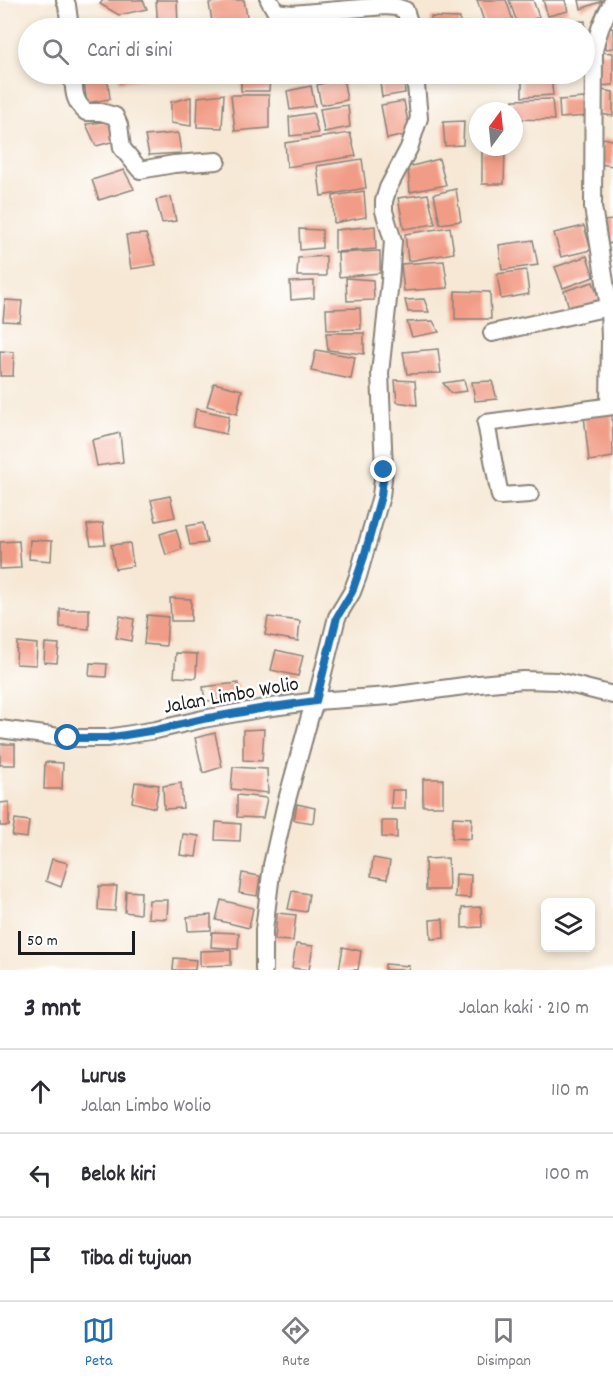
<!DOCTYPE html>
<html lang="id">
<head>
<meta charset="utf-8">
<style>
  :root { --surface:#fff; --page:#f7f7f7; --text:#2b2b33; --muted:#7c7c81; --line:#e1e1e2; --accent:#1f6fb2 }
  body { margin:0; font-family:Dekko,sans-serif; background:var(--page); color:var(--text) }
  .controls { position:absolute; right:18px; bottom:18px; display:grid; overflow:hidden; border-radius:9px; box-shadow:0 3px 9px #0003 }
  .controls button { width:54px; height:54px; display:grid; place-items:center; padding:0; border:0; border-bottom:2px solid var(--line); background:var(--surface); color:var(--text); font:30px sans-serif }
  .compass { position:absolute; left:469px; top:102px; width:54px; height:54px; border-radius:50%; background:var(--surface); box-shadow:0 3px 9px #0003; rotate:15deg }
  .scale { position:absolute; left:18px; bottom:15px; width:117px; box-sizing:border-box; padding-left:6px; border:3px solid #1c1c1c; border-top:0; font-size:16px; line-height:21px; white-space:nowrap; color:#1c1c1c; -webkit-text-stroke:4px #fff; paint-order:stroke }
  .stop { position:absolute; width:18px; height:18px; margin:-14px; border:4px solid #1f6fb2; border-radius:50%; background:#fff }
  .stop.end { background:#1f6fb2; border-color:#fff; box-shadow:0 2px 6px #0008 }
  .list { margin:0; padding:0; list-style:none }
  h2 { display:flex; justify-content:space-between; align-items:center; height:78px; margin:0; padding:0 24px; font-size:26px }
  h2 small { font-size:20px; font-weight:400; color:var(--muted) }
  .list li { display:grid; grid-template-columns:39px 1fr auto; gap:18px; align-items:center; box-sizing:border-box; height:84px; padding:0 24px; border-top:2px solid var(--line) }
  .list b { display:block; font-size:22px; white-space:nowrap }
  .list p { margin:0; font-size:20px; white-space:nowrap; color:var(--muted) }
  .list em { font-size:20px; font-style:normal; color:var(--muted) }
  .icon { flex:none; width:33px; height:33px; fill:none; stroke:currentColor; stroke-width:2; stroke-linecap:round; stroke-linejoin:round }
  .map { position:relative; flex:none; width:613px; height:970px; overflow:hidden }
  .search { position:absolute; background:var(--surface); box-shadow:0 3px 9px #0003; left:18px; right:18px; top:18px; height:66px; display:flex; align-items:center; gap:15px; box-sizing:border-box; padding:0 21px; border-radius:33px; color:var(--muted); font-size:22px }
  .sheet { height:330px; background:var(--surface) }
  nav { display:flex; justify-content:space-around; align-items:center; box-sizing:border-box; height:84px; border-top:2px solid var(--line); background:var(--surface); font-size:16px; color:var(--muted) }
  nav a { display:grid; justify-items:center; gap:3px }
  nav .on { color:var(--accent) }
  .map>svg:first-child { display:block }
  .building { fill:#f19c86 }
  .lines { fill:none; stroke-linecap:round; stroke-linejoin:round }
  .minor-casing { stroke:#898278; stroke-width:20 }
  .minor { stroke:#fff; stroke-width:16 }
  .route { stroke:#1f6fb2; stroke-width:8 }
  .labels { text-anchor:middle; stroke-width:5; stroke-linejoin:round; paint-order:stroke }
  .street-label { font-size:21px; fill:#1c1c1c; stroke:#fff }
</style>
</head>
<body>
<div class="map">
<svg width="613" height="970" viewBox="0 0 613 970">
  <rect width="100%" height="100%" fill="#fff"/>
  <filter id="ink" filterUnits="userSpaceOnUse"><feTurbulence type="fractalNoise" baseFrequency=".0167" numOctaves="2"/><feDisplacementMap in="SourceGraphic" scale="12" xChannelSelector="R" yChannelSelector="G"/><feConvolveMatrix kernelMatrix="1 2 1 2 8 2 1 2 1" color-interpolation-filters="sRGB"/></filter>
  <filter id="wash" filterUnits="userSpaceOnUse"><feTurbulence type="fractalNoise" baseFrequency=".008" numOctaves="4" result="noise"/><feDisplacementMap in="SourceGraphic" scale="24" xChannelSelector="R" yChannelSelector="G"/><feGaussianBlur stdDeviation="1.35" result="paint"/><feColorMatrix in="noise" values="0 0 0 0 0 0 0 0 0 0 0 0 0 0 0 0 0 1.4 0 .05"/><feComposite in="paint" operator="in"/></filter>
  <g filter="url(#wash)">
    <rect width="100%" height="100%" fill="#f6e8d5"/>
    <g id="blocks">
      <!-- building -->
      <path class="building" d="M103 0H143L147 9 119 15 100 4Z
        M156 0H177L178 26 158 28Z
        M225 0H244L248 22 221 28H213L209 3Z
        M477 0H506L515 26 507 28H486Z
        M509 0H533L539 17 518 25Z
        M543 0H565L568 11 548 16Z
        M579 0H605L581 9Z
        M431 17 460 18 459 28H431Z
        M585 21V28H552L551 23Z
        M613 28V48L606 49 605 29Z
        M597 52 613 53V85L598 86Z
        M83 74 107 75 110 99 87 103Z
        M119 74H144V78L119 82Z
        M285 74H307V77L286 82Z
        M379 74H403L405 93 382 97Z
        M241 76 270 77 269 91H241Z
        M551 77 553 95 522 97V78Z
        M343 78 347 100 321 105 317 85Z
        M311 86 315 106 290 110 287 91Z
        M601 90 613 92V116L600 114Z
        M224 94 222 128 197 127 198 97Z
        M231 95H269V128L235 131Z
        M191 97V126L171 123V102Z
        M584 98 587 116 560 118 559 100Z
        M552 99 554 120 514 119V111H512L513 100Z
        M404 101 410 134 387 139 381 105Z
        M348 105 350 127 324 132 320 109Z
        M313 113 318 133 290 136 289 117Z
        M111 121 115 141 96 146 86 124Z
        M464 121 463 145 445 146 443 122Z
        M178 133 181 153 149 155 145 136Z
        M350 133 356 156 287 167 285 143Z
        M603 138 613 140V166L600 164Z
        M505 150 504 184H482V152Z
        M362 159 366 188 321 196 317 166Z
        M439 159 446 185 410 192 408 167Z
        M124 170 134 189 99 200 92 180Z
        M456 189 461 221 440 224 434 194Z
        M364 191 366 217 334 223 333 196Z
        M428 194 435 224 404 229 398 198Z
        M171 197 176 221 162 223 156 200Z
        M613 220V243L603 245 604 221Z
        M375 226 376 249 335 252V230Z
        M584 226 591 250 561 257 554 233Z
        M450 227 454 253 408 261 405 234Z
        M299 229 322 230V248L300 250Z
        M146 234 156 265 131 269 126 235Z
        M533 240 538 265 502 270 499 245Z
        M380 251V273L339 277 338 253Z
        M326 256V276H297L298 258Z
        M587 256 594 277 563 288 555 267Z
        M444 261 448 288 404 291 401 264Z
        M526 270 529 294 501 299 497 274Z
        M346 278 373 280 374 300 347 301Z
        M314 281V298L291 300 290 282Z
        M593 282 600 302 570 311 564 291Z
        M455 291 490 292 491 319H455Z
        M424 299 429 312H408L405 300Z
        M5 300 22 301 20 322 3 321Z
        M360 308 361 329 327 330 326 309Z
        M433 321 439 332 412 337 407 322Z
        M326 333H364V354L328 350Z
        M438 349 441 373 407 374 403 352Z
        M316 350 355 357 351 379 311 371Z
        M0 351 14 352 13 376H0Z
        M395 380 415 381 417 405 397 402Z
        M464 380 467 391 451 393 443 383Z
        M492 381 497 399 475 401 472 382Z
        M214 383 242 390 237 414 207 406Z
        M196 409 229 416 226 434 193 427Z
        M612 413 613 457 589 461 584 416Z
        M120 433 123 462 97 466 92 440Z
        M170 496 175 517 156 521 151 500Z
        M103 523 105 544 91 545 87 525Z
        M203 523 207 543 190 545 186 526Z
        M176 529 182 549 166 555 160 534Z
        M30 540 52 541 51 561 29 559Z
        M19 541 21 568 0 569V542Z
        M130 543 133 566 115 569 111 545Z
        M170 598 191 599V621H171Z
        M60 609H89V629L60 627Z
        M147 615 168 617 166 646 144 644Z
        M120 616 134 619 131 641 116 638Z
        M268 617 300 621 298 641 265 635Z
        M17 642 37 644 36 665 16 664Z
        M45 643 59 644 57 663 44 662Z
        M276 650 303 656 298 676 271 670Z
        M176 653 197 654 196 678 174 677Z
        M90 663 107 664 106 677 89 676Z
        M238 683 239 699 205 701 203 687Z
        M264 729 262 761 243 760V730Z
        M215 733 222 767 203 773 195 738Z
        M0 744H15V765H0Z
        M45 762 63 763 62 789H44Z
        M233 767 267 769 268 793 231 789Z
        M423 779H443V806H423Z
        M135 782 159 785 155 808 132 802Z
        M181 783 183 808 164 809 163 786Z
        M392 790H405V809H391Z
        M237 795 267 798 263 818 237 817Z
        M9 802V826H0V803Z
        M297 804 315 808 313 823 294 820Z
        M453 817 472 818 471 839 452 838Z
        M15 819 29 821 27 838 12 836Z
        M382 821H397V838L382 837Z
        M216 822 241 824 240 841 215 840Z
        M183 834 199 836 196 857 180 855Z
        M373 858 390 861 387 879 371 876Z
        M448 858 449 890H426L425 859Z
        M52 859 68 863 61 887 46 881Z
        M242 873 260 876 257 896 239 893Z
        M456 874 471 875 470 898 455 897Z
        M99 886H117L115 911 98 910Z
        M126 891 141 892 140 914 125 912Z
        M292 891 309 894 306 912 288 909Z
        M149 900H168L167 919 148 918Z
        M221 900 253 908 249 928 216 920Z
        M481 907 482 927 462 928V908Z
        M277 913 296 915 293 941 275 940Z
        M211 915V930L188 931 187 917Z
        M443 919 444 938 431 939 430 920Z
        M212 932 239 933 238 949 211 947Z
        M296 944 313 946 309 970 292 968Z
        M343 947 361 951 358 970H339Z
        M231 950V965L200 966V951Z
        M174 958 196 960 195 970H173Z
        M385 964 409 966 408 970H385Z"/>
    </g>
  </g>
  <g filter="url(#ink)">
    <use href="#blocks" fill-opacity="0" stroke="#898278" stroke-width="1.5"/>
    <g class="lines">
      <!-- minor casing -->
      <g class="minor-casing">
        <path id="minor" d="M65 0 67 5 70 28
          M269 0 276 12 292 14 385 6 396 7 405 10 411 28
          M73 74C74 90 73 101 86 112H101L115 116 119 125 122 148 140 170 174 164 217 161
          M492 333 609 307
          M609 406 610 339 609 307 593 207 594 51C597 33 603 19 612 3
          M530 494 500 496 486 423 613 406
          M0 729 67 738H107L156 730 203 719 265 708 316 701 390 696 479 684 523 680 557 681 613 695
          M264 970V930L272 865 285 807 310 716 316 701 337 617 352 592 358 576 381 496 384 470 380 373 390 281 393 241 384 211V201L388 188 409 148 419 118 415 74"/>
      </g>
      <!-- minor -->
      <use href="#minor" class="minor"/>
    </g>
  </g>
  <g class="lines" filter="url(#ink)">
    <!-- route -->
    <path class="route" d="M68 738H107L156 730 203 719 265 708 316 701 337 617 352 592 364 557 381 496 384 470"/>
  </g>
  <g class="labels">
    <!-- street labels -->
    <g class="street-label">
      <text transform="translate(231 694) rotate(-10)" y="7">Jalan Limbo Wolio</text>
    </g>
  </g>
</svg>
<div class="controls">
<button><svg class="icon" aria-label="layers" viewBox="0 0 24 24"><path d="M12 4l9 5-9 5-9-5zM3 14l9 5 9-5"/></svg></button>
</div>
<svg class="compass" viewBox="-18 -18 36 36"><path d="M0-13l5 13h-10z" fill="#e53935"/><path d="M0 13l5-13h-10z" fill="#7c7c81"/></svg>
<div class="scale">50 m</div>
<div class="stop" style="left:68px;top:738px"></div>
<div class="stop end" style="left:384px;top:470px"></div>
<div class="search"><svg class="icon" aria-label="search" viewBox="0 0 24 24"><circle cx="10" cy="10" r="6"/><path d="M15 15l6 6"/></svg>Cari di sini</div>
</div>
<section class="sheet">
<h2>3 mnt<small>Jalan kaki · 210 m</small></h2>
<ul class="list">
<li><svg class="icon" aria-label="ahead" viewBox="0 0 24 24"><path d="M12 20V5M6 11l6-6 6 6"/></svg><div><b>Lurus</b><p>Jalan Limbo Wolio</p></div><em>110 m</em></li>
<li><svg class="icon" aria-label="left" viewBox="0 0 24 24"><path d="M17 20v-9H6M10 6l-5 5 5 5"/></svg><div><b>Belok kiri</b></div><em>100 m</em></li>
<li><svg class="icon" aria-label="arrive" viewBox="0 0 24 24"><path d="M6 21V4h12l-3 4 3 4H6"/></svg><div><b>Tiba di tujuan</b></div></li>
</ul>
</section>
<nav>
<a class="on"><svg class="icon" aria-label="map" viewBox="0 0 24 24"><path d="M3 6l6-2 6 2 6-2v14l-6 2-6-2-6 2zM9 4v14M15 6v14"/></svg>Peta</a>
<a><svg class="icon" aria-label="directions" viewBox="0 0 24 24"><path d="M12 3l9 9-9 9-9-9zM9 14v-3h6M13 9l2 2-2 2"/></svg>Rute</a>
<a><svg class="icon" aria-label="saved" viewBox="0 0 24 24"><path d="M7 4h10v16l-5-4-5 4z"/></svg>Disimpan</a>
</nav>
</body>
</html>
